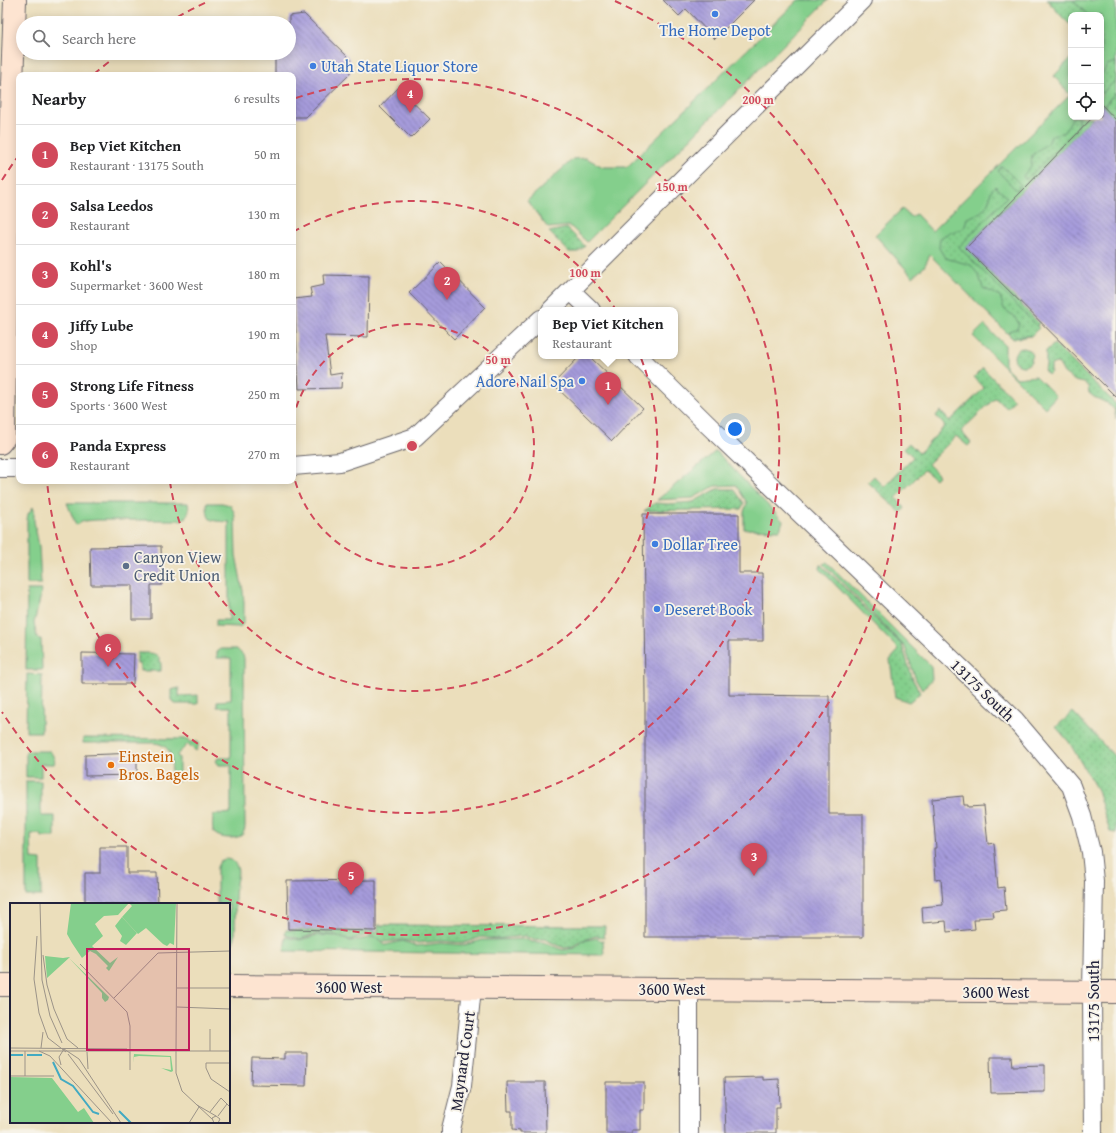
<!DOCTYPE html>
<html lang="en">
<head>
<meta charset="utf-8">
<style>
  :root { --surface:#fff; --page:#f6f6f6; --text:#202124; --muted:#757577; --line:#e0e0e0; --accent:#d1495b }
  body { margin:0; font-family:"Gentium Book Plus",serif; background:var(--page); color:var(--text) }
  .controls { position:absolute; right:12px; top:12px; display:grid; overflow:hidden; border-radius:8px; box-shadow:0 2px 10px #0003 }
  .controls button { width:36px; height:36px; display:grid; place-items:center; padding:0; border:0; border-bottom:1px solid var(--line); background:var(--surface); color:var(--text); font:20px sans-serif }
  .you { position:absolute; left:735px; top:429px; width:14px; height:14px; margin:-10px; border:3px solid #fff; border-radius:50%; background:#1a73e8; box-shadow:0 0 0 6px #1a73e833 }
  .badge { display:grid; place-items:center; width:26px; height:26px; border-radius:50%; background:var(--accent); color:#fff; font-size:13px; font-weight:700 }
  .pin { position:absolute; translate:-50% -33px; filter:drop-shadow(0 1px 2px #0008) }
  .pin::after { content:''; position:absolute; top:21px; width:14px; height:12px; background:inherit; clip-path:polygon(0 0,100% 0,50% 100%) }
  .popup { position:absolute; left:538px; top:307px; width:140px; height:52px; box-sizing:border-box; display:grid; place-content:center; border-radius:8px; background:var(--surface); filter:drop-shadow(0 1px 3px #0005); font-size:13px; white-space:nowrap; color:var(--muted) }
  .popup b { font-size:15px; color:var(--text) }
  .popup::after { content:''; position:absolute; left:50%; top:100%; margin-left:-8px; border:8px solid transparent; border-top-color:var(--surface) }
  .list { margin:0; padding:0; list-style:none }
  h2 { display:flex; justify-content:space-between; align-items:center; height:52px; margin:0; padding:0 16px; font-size:17px }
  h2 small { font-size:13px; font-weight:400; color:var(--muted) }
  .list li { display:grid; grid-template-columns:26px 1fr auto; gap:12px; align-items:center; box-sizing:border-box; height:60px; padding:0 16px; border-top:1px solid var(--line) }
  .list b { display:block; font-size:15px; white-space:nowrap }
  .list p { margin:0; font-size:13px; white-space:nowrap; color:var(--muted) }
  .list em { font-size:13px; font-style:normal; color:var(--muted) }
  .icon { flex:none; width:22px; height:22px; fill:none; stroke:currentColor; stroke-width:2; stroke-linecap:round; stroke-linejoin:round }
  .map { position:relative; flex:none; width:1116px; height:1133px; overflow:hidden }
  .search { position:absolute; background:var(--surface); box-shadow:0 2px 10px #0003; left:16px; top:16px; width:280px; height:44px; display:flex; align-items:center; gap:10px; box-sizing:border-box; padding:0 14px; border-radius:22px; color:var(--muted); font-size:15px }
  .panel { position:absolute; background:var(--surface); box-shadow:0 2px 10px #0003; left:16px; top:72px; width:280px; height:412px; border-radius:8px }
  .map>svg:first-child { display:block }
  .grass { fill:#84cf8c; stroke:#537864 }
  .garden { fill:url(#garden-dots); stroke:#537864 }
  .building { fill:url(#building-back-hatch) }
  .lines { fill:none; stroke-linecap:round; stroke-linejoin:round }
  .minor-casing { stroke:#686468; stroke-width:20 }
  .secondary-casing { stroke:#686468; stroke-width:24 }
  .minor { stroke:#fff; stroke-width:18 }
  .secondary { stroke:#fde4d1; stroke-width:22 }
  .ring { fill:none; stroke:#d1495b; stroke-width:2; stroke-dasharray:7 5 }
  .shop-dot { fill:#3f7fe0; stroke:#f7f3e8; stroke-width:1.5 }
  .service-dot { fill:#5c6f8a; stroke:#f7f3e8; stroke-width:1.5 }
  .food-dot { fill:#e8710a; stroke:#f7f3e8; stroke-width:1.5 }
  .labels { text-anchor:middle; stroke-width:3.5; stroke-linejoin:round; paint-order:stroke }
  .shop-label { font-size:16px; fill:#366cbe; stroke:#f7f3e8; text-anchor:start }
  .service-label { font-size:16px; fill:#4e5e75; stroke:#f7f3e8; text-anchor:start }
  .street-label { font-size:16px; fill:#22223b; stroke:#f7f3e8 }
  .food-label { font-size:16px; fill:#c56008; stroke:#f7f3e8; text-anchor:start }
  .inset-river { fill:none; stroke:#42aac2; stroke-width:2 }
  .inset-road { fill:none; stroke:#9b9388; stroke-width:1 }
  .view { fill:#c2185b; fill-opacity:0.15; stroke:#c2185b; stroke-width:2 }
  .inset-edge { fill:none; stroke:#22223b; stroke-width:2 }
  .centre { fill:#d1495b; stroke:#f7f3e8; stroke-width:2 }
  .ring-label { font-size:12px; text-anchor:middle; font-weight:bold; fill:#d1495b; stroke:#f7f3e8; stroke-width:3.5; stroke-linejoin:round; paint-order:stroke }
</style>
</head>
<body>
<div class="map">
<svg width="1116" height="1133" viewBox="0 0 1116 1133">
  <defs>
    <pattern id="garden-dots" width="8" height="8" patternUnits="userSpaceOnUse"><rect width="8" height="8" fill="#84cf8c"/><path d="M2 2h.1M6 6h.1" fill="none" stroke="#72b17a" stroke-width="1.8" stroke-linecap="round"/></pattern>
    <pattern id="building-back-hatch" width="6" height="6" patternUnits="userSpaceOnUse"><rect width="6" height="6" fill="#a69bdb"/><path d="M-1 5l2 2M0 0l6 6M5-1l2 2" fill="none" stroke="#877eb3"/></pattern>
  </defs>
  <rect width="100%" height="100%" fill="#f7f3e8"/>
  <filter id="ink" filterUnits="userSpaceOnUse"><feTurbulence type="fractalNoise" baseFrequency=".025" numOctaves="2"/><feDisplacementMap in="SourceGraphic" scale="8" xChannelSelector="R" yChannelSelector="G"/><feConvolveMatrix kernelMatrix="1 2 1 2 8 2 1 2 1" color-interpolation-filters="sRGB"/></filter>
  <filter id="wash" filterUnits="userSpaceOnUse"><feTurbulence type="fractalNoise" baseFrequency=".012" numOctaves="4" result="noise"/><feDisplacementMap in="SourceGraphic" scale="16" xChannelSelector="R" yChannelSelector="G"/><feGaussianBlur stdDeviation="0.9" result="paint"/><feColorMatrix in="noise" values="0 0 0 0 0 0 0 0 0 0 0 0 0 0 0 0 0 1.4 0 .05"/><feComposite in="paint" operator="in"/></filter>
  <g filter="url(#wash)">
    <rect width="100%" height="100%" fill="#ebdebb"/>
    <!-- grass -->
    <path class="grass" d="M798 0H828L587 242 570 226 548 228 527 201 573 159 586 158 603 167H627Z
      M1073 0H1116V92L1101 109V15H1085Z
      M1071 58V117H1093L966 248 1039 323 1031 336 1013 339 930 255 924 267 913 277 875 235 902 209 911 217 916 214 932 231 1070 95 1054 76Z
      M984 325 1005 345V366L1017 378 1036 376 1056 396 1045 408 973 336Z
      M716 451 783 521 780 530 744 529V512L747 503 736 485 715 486 693 498 657 500Z
      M67 503H188L189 511 186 517 181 520H97L84 521 76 525Z
      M207 503H222L230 505 234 512 235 517 236 555 243 591 244 603V620L242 625 239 627 216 626V620H229V522C211 520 207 524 207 503Z
      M33 507 34 509V521L39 546 41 584H27V520L28 514Z
      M827 562 931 666 932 679 922 690 916 680 905 647 824 564Z
      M27 590H41L40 599 34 623 37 637 38 639H41L42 670H26Z
      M221 649H237L243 655 244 658 245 826C245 829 244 832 242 835 236 840 216 839 213 831 212 826 213 819 213 815L231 813V765H219L216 761 218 758H231V707H217V701L231 700V658H217V652Z
      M27 674 42 675 41 732H26Z
      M83 738 189 739V742H198V747L196 751 188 744 177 755 179 758V781L171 782C171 765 176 745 154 743H83Z
      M26 751H50C53 755 56 761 54 764H41V777H26Z
      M26 781H41V816H55V837H42L41 834H31L32 859 41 860V896H26Z
      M225 859C230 859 236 862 237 867 239 872 237 878 236 883 234 901 236 919 235 937L233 943 230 947 229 946V904H217V867L220 861Z
      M317 935 336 936 350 941 375 937 385 945 403 941 417 946 441 943 464 945 482 940H494L525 939 532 942H543L563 950 575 948 583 941 596 938 603 941 604 955 284 951 286 937 300 940Z"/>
    <!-- garden -->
    <path class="garden" d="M1047 0H1073L1088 15H1071V25L1064 19Z
      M1116 62V80L1101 94V76L1107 65Z
      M1116 92V120L1103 107Z
      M1073 117H1078V128L1026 180 1023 176 1031 166 1032 155 1049 142 1051 136 1064 132Z
      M1002 166 1021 185 1016 190 998 171Z
      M995 186 1007 197 959 247 1039 328 1031 336H1016L1013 339 1008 333 1011 330 1017 329 1019 324 1015 317 1004 309 1000 296 983 288 979 276 971 265 945 258 939 248 940 238 950 232 962 230 965 226 967 218C978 214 985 212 989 200 992 193 988 193 995 186Z
      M567 228 585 246 578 252H569L549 232Z
      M1054 344 1116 404V419L1114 409 1107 403 1094 397 1089 393 1088 386 1084 383 1075 381 1064 373 1059 364 1056 363 1051 365V372L1048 375 1044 370 1046 366V351Z
      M1014 357a9 9 0 1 1 18 0a9 9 0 1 1-18 0Z
      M983 368 1014 400 1007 408 995 398 961 431 971 443 968 446 956 436 928 464 939 475 935 479 924 470 896 498 905 508 901 513 868 482 874 476 884 487 913 457 904 448 909 443 919 453 945 426 936 416 940 411 950 421 984 388 974 377Z
      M717 489H734L744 503 741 509 644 511 655 503 668 504 693 502Z
      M821 564 902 645 913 680 920 693 909 702 895 697 890 660 899 650 820 569Z
      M137 653C153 653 162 651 161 671H140V664H137Z
      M179 688V696L198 695V704H175L171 700V690Z
      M1073 712 1116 758V833L1110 832 1097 790 1069 742 1056 727Z
      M378 925 605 926 604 938 596 936 583 940 573 947 564 948 544 939 534 940 525 936 495 939 482 937 464 943 441 941 418 943 403 940 385 942 367 935 350 940 336 935 315 934 300 939 285 935 286 930 378 932Z"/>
    <g id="blocks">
      <!-- building -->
      <path class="building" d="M663 0H754L715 39 686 9 679 16Z
        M304 14 350 59V74L306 117H293V75H275V53H289V16Z
        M398 88 430 119 411 138 380 107Z
        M1101 104 1116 120V397L966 248 1026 187 1093 117H1101Z
        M441 262 485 307 454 339 409 293Z
        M323 275 369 276 368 337 325 336 330 375 342 373 341 388 299 389 294 299 312 297 310 288 324 285Z
        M580 356H589L643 408 612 441 553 384Z
        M643 514H739V573H762L763 641H729V695L829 696V814H863V937H645V695Z
        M161 546 162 585H151V619H132V585H91L90 547Z
        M82 653 134 654 133 684H82Z
        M137 753V775L85 776V755Z
        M963 796 964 805H968V807L984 806 988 844 994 843 998 888 1004 887 1006 910 993 911 994 917 978 918V920H974L975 929 947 932 946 921 923 923 922 907 943 905 941 879 936 880 934 848H936L932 799Z
        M100 847H127V873H157L158 904H85V873H100Z
        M376 880V931L288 929 287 881Z
        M285 1053H307L306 1086 251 1085 252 1058 285 1059Z
        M990 1057H1012L1013 1066 1045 1065V1092L991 1093Z
        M763 1077V1080L779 1079 780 1107H776V1133H726L724 1078Z
        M507 1082H545L546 1133H520V1131L512 1130V1111H508Z
        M606 1082H644V1110H640V1130H632V1133H606Z"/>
    </g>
  </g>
  <g filter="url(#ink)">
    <use href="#blocks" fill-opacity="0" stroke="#686468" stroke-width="1"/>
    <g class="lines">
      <!-- minor casing -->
      <g class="minor-casing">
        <path id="minor" d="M571 291 591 310
          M551 310 862 0
          M638 356 708 425 1015 720 1071 786 1082 816 1091 852 1094 881 1092 992 1093 1133
          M293 466 340 462 415 437 541 319
          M0 468H19
          M451 1133V1129L462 1086 472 988
          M689 1133V990"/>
      </g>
      <!-- secondary casing -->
      <g class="secondary-casing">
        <path id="secondary" d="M0 443 4 438 7 224 15 0
          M0 985H11
          M229 986 1116 992"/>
      </g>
      <!-- minor -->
      <use href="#minor" class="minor"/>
      <!-- secondary -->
      <use href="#secondary" class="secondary"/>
    </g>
  </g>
  <!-- distance rings -->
  <g class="ring">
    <path d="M293 419A122 122 0 1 1 293 473"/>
    <path d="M293 232A245 245 0 1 1 170 482"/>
    <path d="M296 98A367 367 0 1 1 47 481"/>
    <path d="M2 180A489 489 0 0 1 19 155M94 74A489 489 0 0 1 118 55M167 23A489 489 0 0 1 209 1M615 1A489 489 0 1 1 2 712"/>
  </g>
  <!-- markers -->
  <g class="shop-dot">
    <circle cx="715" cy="14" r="4"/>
    <circle cx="313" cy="66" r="4"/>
    <circle cx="582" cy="381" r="4"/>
    <circle cx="655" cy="544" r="4"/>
    <circle cx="657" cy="609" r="4"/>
  </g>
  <circle class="service-dot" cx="126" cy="566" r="4"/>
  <circle class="food-dot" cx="111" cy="765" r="4"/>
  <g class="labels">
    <!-- shop labels -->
    <g class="shop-label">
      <text x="715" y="36" text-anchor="middle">The Home Depot</text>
      <text x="321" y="72">Utah State Liquor Store</text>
      <text x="574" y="387" text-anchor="end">Adore Nail Spa</text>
      <text x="663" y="550">Dollar Tree</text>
      <text x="665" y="615">Deseret Book</text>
    </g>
    <!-- service labels -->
    <g class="service-label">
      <text x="134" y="563">Canyon View<tspan x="134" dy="18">Credit Union</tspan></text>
    </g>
    <!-- street labels -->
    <g class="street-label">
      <text transform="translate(983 690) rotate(44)" y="6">13175 South</text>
      <text x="349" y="993">3600 West</text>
      <text x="672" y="995">3600 West</text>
      <text x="996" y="998">3600 West</text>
      <text transform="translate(1093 1001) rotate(-90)" y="6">13175 South</text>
      <text transform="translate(462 1061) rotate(-82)" y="6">Maynard Court</text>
    </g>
    <!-- food labels -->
    <g class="food-label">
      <text x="119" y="762">Einstein<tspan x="119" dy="18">Bros. Bagels</tspan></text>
    </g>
  </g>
  <!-- overview -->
  <g transform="translate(10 903)">
    <rect width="220" height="220" fill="#ebdebb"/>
    <path d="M61 0H119L108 12 94 13 85 21 93 33 82 43 100 60 108 54 99 68 96 65 98 63 86 51 80 48 72 55 62 40 57 31ZM119 0H166L164 42 160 40 157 43 153 41 136 25 128 31 112 14 122 3ZM35 53 53 55 60 54 37 75ZM59 55 99 94 98 97 95 99 92 95V90ZM124 151 161 153 163 168 161 169 151 165 161 167 160 154 129 153 124 154 123 160ZM0 174 42 175 68 209 74 205 84 220H0Z" fill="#84cf8c"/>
    <path d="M112 14 127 30 116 42 110 38 112 33 105 23Z" fill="#84cf8c"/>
    <path class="inset-river" d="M0 152H13M17 152H32M43 159 51 176 63 183 83 209 89 211M109 208 121 220"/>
    <path class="inset-road" d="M30 0 32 77 40 113 52 140M27 33 24 76 29 110 38 135 56 149M33 52 37 82 44 106 57 136 68 145M70 61 117 109 120 123V167M167 85H220M104 95 148 50 220 48M167 104 220 106M200 126V148M0 145 117 146 119 148M31 145 33 129M54 146 69 156 111 220M0 148H220M29 148 40 153 102 220M77 149 78 166M166 149V170L172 188 202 216M166 149 167 0M58 151 103 211M220 160H196V165L201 176 220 189M51 162 49 154 54 146M0 173H44M15 173V148M187 202 206 213M200 209 211 195 220 204M208 213 217 201M179 220 189 204M204 220 202 215 206 213 210 216 208 220"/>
    <path class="view" d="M77 46H179V147H77Z"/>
    <rect width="220" height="220" class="inset-edge"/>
  </g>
  <circle cx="412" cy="446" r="6" class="centre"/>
  <g class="ring-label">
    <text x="758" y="104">200 m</text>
    <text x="672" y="191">150 m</text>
    <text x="585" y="277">100 m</text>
    <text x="498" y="364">50 m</text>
  </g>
</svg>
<div class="controls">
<button>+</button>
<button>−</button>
<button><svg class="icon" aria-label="locate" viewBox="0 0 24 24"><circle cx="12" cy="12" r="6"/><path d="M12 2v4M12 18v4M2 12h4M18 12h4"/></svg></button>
</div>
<div class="you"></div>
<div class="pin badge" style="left:608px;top:405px">1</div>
<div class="popup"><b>Bep Viet Kitchen</b>Restaurant</div>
<div class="pin badge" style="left:447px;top:300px">2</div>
<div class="pin badge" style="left:754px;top:876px">3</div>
<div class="pin badge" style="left:410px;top:113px">4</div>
<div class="pin badge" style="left:351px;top:895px">5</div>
<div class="pin badge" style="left:108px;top:667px">6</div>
<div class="search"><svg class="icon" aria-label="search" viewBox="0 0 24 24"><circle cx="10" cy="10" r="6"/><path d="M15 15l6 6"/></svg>Search here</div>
<section class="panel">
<h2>Nearby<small>6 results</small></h2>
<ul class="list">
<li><span class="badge">1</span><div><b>Bep Viet Kitchen</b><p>Restaurant · 13175 South</p></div><em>50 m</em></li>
<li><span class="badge">2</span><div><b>Salsa Leedos</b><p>Restaurant</p></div><em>130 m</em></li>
<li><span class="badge">3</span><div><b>Kohl's</b><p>Supermarket · 3600 West</p></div><em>180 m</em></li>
<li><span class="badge">4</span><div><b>Jiffy Lube</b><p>Shop</p></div><em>190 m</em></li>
<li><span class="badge">5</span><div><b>Strong Life Fitness</b><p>Sports · 3600 West</p></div><em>250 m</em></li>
<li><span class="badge">6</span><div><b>Panda Express</b><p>Restaurant</p></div><em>270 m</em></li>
</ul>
</section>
</div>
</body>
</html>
